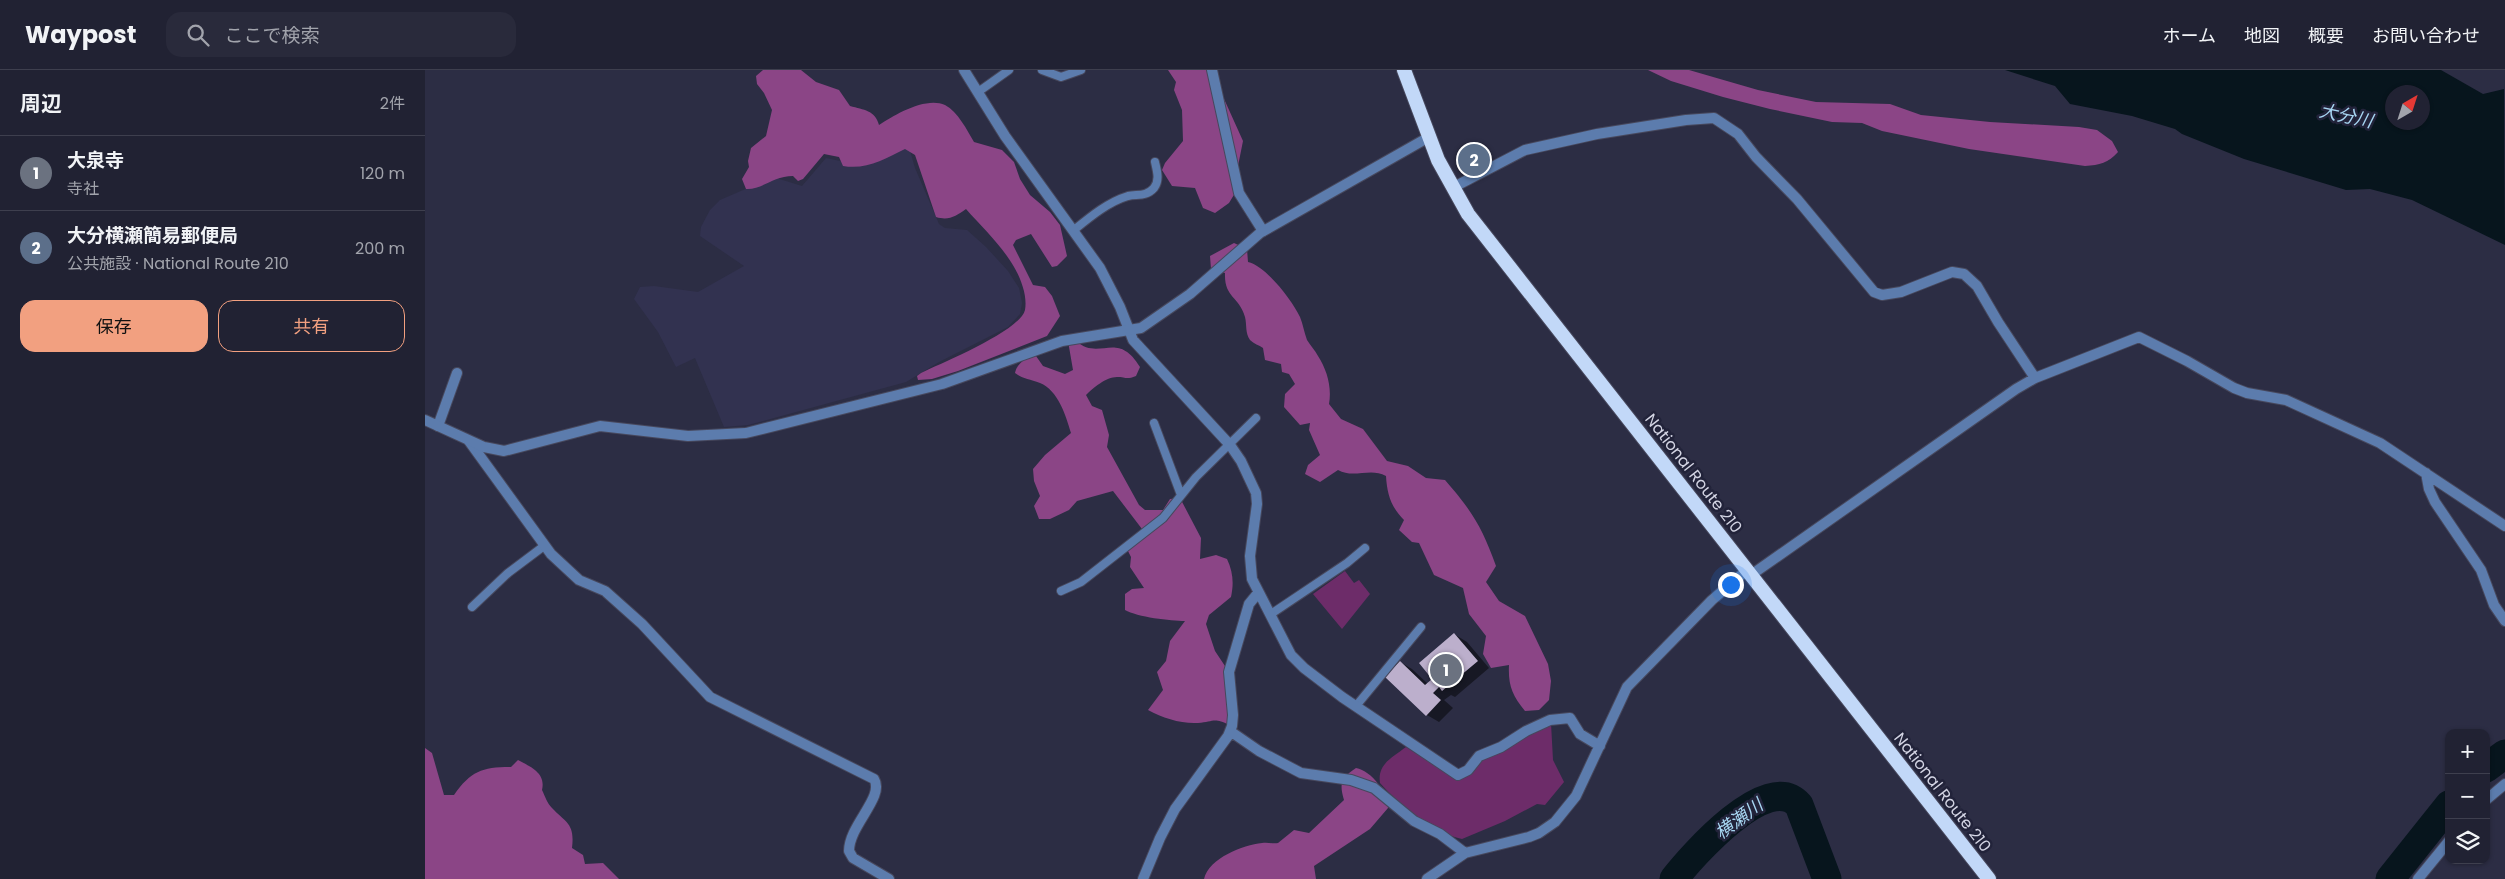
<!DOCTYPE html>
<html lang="ja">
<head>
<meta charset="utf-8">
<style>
  :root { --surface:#212233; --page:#292a3b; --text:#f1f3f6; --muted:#a2a4ac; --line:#3e3f4e; --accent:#f2a080 }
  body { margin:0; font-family:Poppins,"Noto Sans JP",sans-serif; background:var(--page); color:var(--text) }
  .controls { position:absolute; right:15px; bottom:15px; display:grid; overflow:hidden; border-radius:10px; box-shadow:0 1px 4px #0004 }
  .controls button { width:45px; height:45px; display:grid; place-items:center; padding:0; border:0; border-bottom:1px solid var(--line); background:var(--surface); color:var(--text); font:25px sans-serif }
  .compass { position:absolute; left:1960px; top:15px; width:45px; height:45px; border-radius:50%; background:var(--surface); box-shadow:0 1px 4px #0004; rotate:39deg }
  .you { position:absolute; left:1305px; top:514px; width:18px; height:18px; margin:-12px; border:4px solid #fff; border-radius:50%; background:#1a73e8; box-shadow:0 0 0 8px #1a73e833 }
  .badge { display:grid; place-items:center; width:32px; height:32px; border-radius:50%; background:var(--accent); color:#fff; font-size:16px; font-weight:700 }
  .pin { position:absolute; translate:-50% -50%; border:2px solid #fff; box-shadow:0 1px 5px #0006 }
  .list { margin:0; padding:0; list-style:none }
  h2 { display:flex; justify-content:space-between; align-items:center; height:65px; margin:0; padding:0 20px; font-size:21px }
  h2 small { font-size:16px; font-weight:400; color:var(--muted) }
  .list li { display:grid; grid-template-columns:32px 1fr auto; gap:15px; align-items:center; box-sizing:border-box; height:75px; padding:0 20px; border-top:1px solid var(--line) }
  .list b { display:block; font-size:19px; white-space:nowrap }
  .list p { margin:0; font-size:16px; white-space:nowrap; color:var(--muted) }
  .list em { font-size:16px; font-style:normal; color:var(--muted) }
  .actions { display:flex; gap:10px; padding:15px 20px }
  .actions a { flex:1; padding:11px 0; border:1px solid var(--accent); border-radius:15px; text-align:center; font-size:18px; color:var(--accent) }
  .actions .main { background:var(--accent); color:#111 }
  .icon { flex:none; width:28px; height:28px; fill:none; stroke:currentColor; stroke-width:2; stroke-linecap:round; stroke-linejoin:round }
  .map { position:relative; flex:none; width:2080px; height:809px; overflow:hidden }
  header { display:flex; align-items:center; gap:30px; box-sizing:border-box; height:70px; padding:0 25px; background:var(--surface); border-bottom:1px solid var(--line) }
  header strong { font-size:24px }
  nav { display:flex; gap:28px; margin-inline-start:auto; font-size:18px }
  .search { width:350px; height:45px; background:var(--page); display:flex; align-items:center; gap:12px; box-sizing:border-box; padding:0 18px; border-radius:15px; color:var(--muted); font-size:19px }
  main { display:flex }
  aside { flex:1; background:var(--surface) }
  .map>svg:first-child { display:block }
  .built { fill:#323250 }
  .green { fill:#6d2c69 }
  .forest { fill:#8b4586 }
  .water { fill:#07151d; fill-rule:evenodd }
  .shadow { fill:#0007 }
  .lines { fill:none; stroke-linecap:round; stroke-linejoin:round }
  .river { stroke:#07151d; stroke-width:29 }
  .building { fill:#bcafcc }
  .service-casing { stroke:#47485d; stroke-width:10 }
  .minor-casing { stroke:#47485d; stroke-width:12 }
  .tertiary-casing { stroke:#47485d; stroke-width:12 }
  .trunk-casing { stroke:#47485d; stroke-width:16 }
  .service { stroke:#5c7cad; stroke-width:8 }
  .minor { stroke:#5c7cad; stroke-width:10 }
  .tertiary { stroke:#5c7cad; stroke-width:10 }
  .trunk { stroke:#c2d8f8; stroke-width:14 }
  .labels { text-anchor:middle; stroke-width:5; stroke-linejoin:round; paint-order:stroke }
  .street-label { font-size:16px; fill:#d3d4e3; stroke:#22233a }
  .water-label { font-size:18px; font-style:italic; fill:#a7d6f2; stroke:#22233a }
</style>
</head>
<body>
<header>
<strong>Waypost</strong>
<div class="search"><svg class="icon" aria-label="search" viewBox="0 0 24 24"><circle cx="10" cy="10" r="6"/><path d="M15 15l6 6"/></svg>ここで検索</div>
<nav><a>ホーム</a><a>地図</a><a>概要</a><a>お問い合わせ</a></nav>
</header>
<main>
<aside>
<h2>周辺<small>2件</small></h2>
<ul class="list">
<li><span class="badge" style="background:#6b7280">1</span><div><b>大泉寺</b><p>寺社</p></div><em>120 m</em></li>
<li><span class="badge" style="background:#5c6f8a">2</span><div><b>大分横瀬簡易郵便局</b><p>公共施設 · National Route 210</p></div><em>200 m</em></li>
</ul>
<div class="actions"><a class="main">保存</a><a>共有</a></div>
</aside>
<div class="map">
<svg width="2080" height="809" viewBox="0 0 2080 809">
  <rect width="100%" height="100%" fill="#2c2d44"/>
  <!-- built -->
  <path class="built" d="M481 67 490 98 514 154 520 158 542 160 561 177 583 201 594 218 597 233 595 244 583 257 514 292 481 312 323 355 299 357 270 288 251 297 233 262 209 229 215 217 229 216 273 222 319 196 275 166 276 157 285 140 295 130 348 107 377 116 401 88 415 91Z"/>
  <!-- green -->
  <path class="green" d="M920 501 929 513 934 510 945 524 917 559 888 524Z
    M1126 653 1128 690 1139 712 1120 735 1112 734 1080 751 1037 769C1007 763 975 735 955 713 952 694 968 687 981 677L1029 707 1101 665Z"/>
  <!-- forest -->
  <path class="forest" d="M338 0H376L391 12 414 20 425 36C439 40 450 40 454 55 469 45 501 26 520 35 533 42 542 60 549 72L577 80 589 92 595 109 605 125 625 142 635 155 642 186 632 196 627 197 606 164 591 170 588 175 608 215 620 217 627 226 635 246 622 266 533 301 507 309 493 310 492 306 496 303C517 293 595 261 600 240 603 223 593 202 584 189 572 171 555 155 541 139 531 146 524 151 511 147L490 85 480 79C459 89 442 100 418 96L414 87 399 84 378 109 373 111 368 106C348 106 337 120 321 119L317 109 324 97 323 91 326 78 341 66 347 40 339 23 332 14 331 6Z
    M743 0H786L818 71 813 96 816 113 804 133 790 143 778 138 770 118 747 116 737 100 740 93 758 71 757 40 749 20 751 12Z
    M1223 0H1264L1333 20 1391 32 1465 34 1496 45 1565 52 1654 57 1672 60 1687 71 1693 82C1683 93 1675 95 1660 96L1544 79 1457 61 1437 53 1407 52 1345 39 1298 27 1246 11Z
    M809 173 822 179 823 192C841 196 867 230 875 247 878 254 879 262 882 270 885 275 890 280 893 286 902 300 907 317 904 334L916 349 938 359 962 391 983 396 1001 408 1020 410C1047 441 1057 457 1071 496L1061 512 1074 531 1100 546 1123 594 1126 611 1124 630 1114 640 1100 641C1087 625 1083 615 1084 595L1066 598 1058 584 1061 566 1044 544 1038 518 1009 505 994 473 987 472 974 460 979 450C966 437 962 424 961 406 945 397 929 409 913 400L895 412 880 404 883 395 895 385 884 360 885 353 875 355 859 337 860 324 870 314 864 304 857 302 856 294 840 290 838 278C834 275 829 274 825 270 820 263 822 255 820 247 814 226 799 228 800 203L786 199 785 186Z
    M643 271H651C675 292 692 259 715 297L711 306C701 310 701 307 692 307 681 307 668 318 661 325L667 336 677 340 684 365 682 377 714 435 720 440H738L745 429 755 428 776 468 775 489 791 485 802 489C808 502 809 513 806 527L784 545 781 554 790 581 802 599 804 655C789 647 788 652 773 653 756 654 738 648 723 640L738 620 732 602 741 591 745 571 760 551C746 551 712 547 700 540V524L707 519 719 518 705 497 706 487 701 477 717 459 688 421 652 431 644 440 625 449H614L609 436 615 426 609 411 608 399 620 385 646 363C641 346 633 320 615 313 605 309 598 309 590 303 592 291 606 286 617 281L611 286 618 296 640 304 648 300Z
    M0 678 7 683 19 725H29C46 701 57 697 86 697L93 690C106 697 121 703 117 720 120 726 122 733 127 738 141 753 150 753 147 778L158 785 160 794 178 793 194 809H0Z
    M931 698C947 701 963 723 963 738L945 759 889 796 891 809H779C784 788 818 775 837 773 843 772 848 774 853 773L869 760 884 763 919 730C914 713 916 708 931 698Z"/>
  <!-- water -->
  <path class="water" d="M1580 0H2016L2058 24 2079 19 2080 175 1987 130 1945 119 1921 120 1819 89 1757 64 1750 59 1707 46 1645 34 1630 16ZM1968 22H1998V52H1968Z"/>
  <!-- shadow -->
  <path class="shadow" d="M1029 564 1042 572 1064 598 1030 627 1026 625 1019 630 1028 638 1014 652 1002 645 975 592 987 599 1003 614 1009 609Z"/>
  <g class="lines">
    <!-- river -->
    <path class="river" d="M2061 698 2080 684
      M1249 809C1267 786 1343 699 1374 735L1402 809
      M1965 809 2024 735"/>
  </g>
  <!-- building -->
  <path class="building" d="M1029 563 1053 591 1017 621 1014 617 1008 623 1016 630 1001 646 960 607 975 591 1000 615 1007 609 994 593Z"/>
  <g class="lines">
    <!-- service casing -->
    <g class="service-casing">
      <path id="service" d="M617 0 636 7 656 0
        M553 22 584 0
        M649 160C665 147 683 132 703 126 713 124 721 127 729 118 735 110 732 101 730 92
        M729 353 756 425
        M636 521 656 512 738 448 771 407 831 348
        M47 537 83 503 119 476
        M846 544 922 493 940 478
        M931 636 996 557"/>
    </g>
    <!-- minor casing -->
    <g class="minor-casing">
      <path id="minor" d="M539 0 580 66 675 198 695 237 708 270 805 375 816 391 831 423 832 434 825 486 827 509 866 585 879 598 917 627 1033 705 1043 700 1054 686 1076 677 1101 661 1125 650 1145 648 1155 664 1175 676
        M787 0 814 123 838 161
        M1027 118 1100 80 1172 64 1261 50 1289 48 1313 64 1331 87 1372 129 1449 222 1457 225 1476 222 1527 202 1539 204 1552 216 1573 252 1610 308
        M13 356 32 303
        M44 371 126 484 154 510 180 521 217 554 285 627 449 709C460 727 424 755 424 781L428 788 464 809
        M2001 403 2004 419 2010 432 2056 500 2069 535 2080 551
        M1326 505 1591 319 1610 308 1714 267 1762 291 1809 318 1822 323 1861 330 1955 373 2080 456
        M805 661 834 681 876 703 926 710 949 718 989 751 1015 764 1040 783
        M2061 730 2080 714
        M718 809 735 768 750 739 803 666 807 656 808 645 804 602 824 534 833 523
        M1002 809 1040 783 1104 767 1114 763 1130 752 1151 726 1202 617 1287 530 1322 500
        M1993 809 2024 771"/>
    </g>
    <!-- tertiary casing -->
    <g class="tertiary-casing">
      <path id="tertiary" d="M0 350 59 377 79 381 175 356 263 366 321 363 517 314 637 271 716 258 765 224 835 163 1004 67"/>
    </g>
    <!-- trunk casing -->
    <g class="trunk-casing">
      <path id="trunk" d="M979 0 1013 90 1043 144 1564 809"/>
    </g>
    <!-- service -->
    <use href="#service" class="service"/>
    <!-- minor -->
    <use href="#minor" class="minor"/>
    <!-- tertiary -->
    <use href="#tertiary" class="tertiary"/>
    <!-- trunk -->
    <use href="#trunk" class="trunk"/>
  </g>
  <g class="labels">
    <!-- street labels -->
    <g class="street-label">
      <text transform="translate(1269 403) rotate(52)" y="6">National Route 210</text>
      <text transform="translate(1518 722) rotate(52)" y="6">National Route 210</text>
    </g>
    <!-- water labels -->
    <g class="water-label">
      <text transform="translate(1921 46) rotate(12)" y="6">大分川</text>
      <text transform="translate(1314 749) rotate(-36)" y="6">横瀬川</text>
    </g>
  </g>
</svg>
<div class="controls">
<button>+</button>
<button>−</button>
<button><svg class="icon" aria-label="layers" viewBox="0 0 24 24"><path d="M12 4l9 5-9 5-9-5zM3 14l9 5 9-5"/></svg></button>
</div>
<svg class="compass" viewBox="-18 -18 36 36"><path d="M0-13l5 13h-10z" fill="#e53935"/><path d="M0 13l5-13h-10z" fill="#a2a4ac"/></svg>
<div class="you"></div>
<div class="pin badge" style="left:1021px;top:600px;background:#6b7280">1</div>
<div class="pin badge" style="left:1049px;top:90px;background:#5c6f8a">2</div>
</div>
</main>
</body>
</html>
